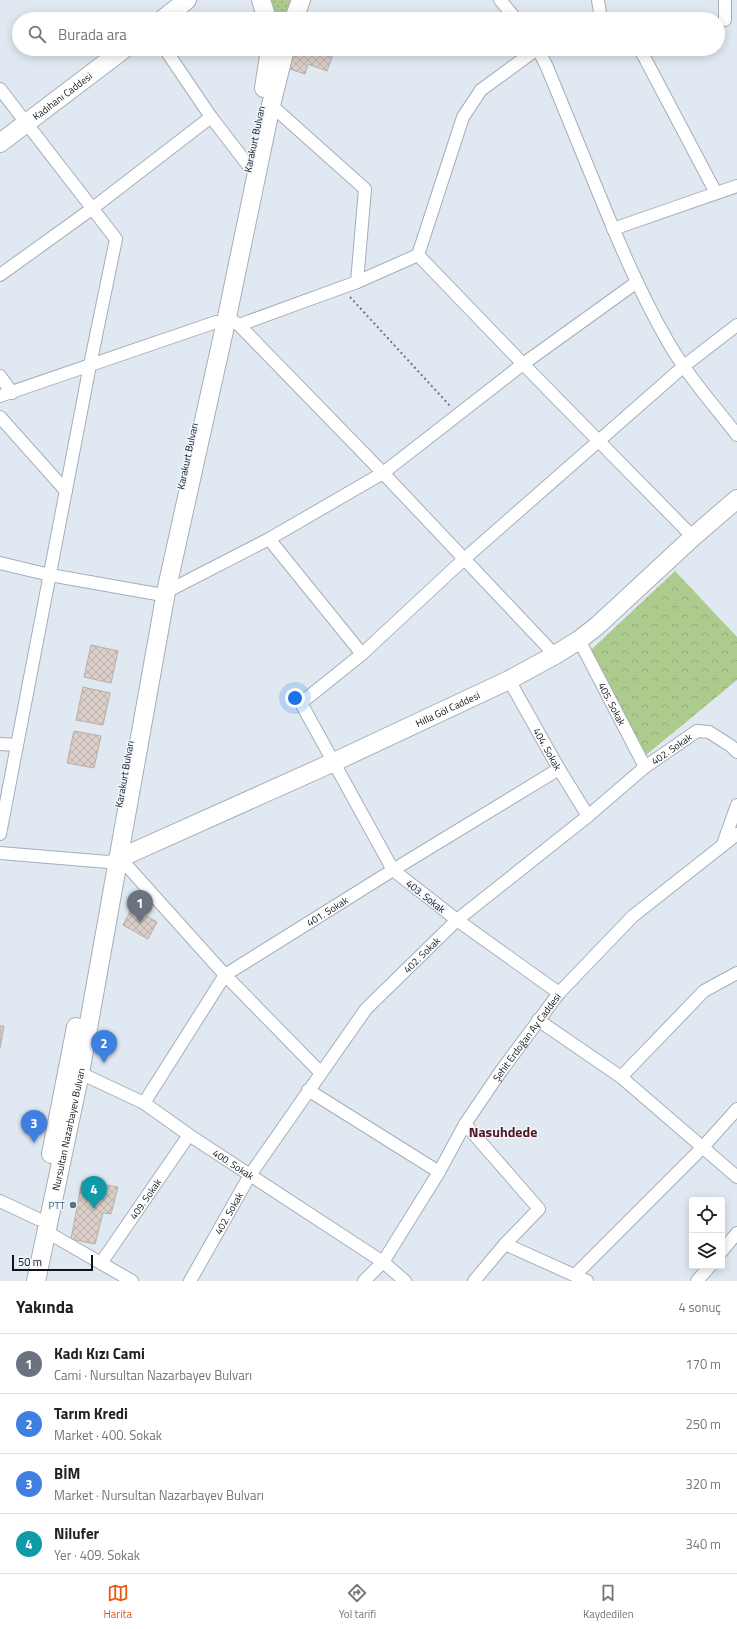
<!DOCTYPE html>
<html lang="tr">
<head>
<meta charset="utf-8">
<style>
  :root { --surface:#fff; --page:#f6f6f6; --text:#222; --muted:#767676; --line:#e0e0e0; --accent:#ea580c }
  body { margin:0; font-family:"Titillium Web",sans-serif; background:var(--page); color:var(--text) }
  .controls { position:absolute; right:12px; bottom:12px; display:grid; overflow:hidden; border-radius:4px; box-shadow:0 2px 10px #0003 }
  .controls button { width:36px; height:36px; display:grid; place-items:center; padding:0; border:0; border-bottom:1px solid var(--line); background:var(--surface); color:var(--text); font:20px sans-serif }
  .scale { position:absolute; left:12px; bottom:10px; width:81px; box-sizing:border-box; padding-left:4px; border:2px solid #111417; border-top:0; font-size:11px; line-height:14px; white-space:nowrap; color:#111417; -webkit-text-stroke:3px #eff6fd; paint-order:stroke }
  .you { position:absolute; left:295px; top:698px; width:14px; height:14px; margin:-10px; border:3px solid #fff; border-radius:50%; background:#1a73e8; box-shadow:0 0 0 6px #1a73e833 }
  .badge { display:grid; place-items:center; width:26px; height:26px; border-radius:50%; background:var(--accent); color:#fff; font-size:13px; font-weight:700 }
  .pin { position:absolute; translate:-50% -33px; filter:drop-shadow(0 1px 2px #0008) }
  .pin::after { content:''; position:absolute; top:21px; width:14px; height:12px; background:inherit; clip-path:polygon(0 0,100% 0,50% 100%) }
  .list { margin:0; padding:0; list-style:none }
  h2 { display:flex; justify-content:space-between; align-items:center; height:52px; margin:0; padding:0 16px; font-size:17px }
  h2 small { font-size:13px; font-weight:400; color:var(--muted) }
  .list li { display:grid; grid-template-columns:26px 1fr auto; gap:12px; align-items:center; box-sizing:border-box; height:60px; padding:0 16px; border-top:1px solid var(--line) }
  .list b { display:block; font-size:15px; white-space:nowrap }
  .list p { margin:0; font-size:13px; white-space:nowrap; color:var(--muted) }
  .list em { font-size:13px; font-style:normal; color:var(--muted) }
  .icon { flex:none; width:22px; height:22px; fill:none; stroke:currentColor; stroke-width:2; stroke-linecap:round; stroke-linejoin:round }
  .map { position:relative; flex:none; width:737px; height:1281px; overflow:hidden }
  .search { position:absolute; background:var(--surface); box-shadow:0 2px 10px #0003; left:12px; right:12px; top:12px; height:44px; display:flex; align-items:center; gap:10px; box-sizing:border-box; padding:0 14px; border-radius:22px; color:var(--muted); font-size:15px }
  .sheet { height:292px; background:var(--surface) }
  nav { display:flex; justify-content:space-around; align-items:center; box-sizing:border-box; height:56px; border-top:1px solid var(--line); background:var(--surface); font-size:11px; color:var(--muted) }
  nav a { display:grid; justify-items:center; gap:2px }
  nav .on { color:var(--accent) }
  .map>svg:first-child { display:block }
  .grass { fill:url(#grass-dots) }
  .forest { fill:url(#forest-crowns) }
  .building { fill:url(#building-cross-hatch); stroke:#b9ada8 }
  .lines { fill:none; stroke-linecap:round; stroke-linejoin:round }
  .street-casing { stroke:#a6aeb8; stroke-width:14 }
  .secondary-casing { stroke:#a6aeb8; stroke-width:20 }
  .path { stroke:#70767c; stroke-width:2; stroke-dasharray:2 3; stroke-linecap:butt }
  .street { stroke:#fff; stroke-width:12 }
  .secondary { stroke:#fff; stroke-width:18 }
  .service-dot { fill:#5c6f8a; stroke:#eff6fd; stroke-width:1.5 }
  .labels { text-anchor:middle; stroke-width:3; stroke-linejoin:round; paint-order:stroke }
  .street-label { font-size:10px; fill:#111417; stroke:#eff6fd }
  .service-label { font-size:10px; fill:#4e5e75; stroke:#eff6fd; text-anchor:end }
  .district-label { font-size:14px; font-weight:bold; fill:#59141f; stroke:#eff6fd }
</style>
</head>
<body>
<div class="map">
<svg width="737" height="1281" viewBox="0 0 737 1281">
  <defs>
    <pattern id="grass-dots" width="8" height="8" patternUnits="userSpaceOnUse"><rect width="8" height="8" fill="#adcb8d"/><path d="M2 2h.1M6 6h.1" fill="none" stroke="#94ad79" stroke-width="1.8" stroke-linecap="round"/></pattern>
    <pattern id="forest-crowns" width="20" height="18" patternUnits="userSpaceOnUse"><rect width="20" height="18" fill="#adcb8d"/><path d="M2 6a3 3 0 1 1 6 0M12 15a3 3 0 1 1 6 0" fill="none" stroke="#94ad79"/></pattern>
    <pattern id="building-cross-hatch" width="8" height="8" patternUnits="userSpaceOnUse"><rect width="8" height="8" fill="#dbcec9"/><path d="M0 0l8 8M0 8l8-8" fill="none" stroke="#bbb0ac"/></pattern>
  </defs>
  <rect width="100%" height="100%" fill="#e0e9f2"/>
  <!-- grass -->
  <path class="grass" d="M271 0H297L286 19H276Z"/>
  <!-- forest -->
  <path class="forest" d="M675 571 737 637V680L646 755 591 650Z"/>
  <!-- building -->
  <path class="building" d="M294 49H330L334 51 327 71 308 64 305 74 287 68Z
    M91 645 118 651 111 683 84 677Z
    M83 687 110 693 103 725 76 720Z
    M74 731 101 736 94 768 67 763Z
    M132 908 157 922 148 939 123 925Z
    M0 1026H4L0 1048Z
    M82 1181 118 1187 111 1214 103 1213 95 1244 71 1239Z"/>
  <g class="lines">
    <!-- street casing -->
    <g class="street-casing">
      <g id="street">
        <path d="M500 0 516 19"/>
        <path d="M598 0 601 19"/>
        <path d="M725 20V0"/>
        <path d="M165 49 211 117 248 165"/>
        <path d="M538 49 547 67C564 109 582 152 599 194 619 243 640 293 667 340 686 374 713 404 737 435"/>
        <path d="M640 49 716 193"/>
        <path d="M0 89 116 239 90 365 0 834"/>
        <path d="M271 105 365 189 357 282"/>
        <path d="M613 229 737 186"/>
        <path d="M418 255 523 364 693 537"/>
        <path d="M0 275 93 208 211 117"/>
        <path d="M227 317 239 325 383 473 555 655"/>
        <path d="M239 325 357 282 418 255 463 117 481 90 537 49"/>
        <path d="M0 376 12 393"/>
        <path d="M0 396 216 322"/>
        <path d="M0 417 66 491"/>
        <path d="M269 539 362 654"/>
        <path d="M0 563 50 575 157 594"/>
        <path d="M166 592 269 539 383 473 523 364 637 282"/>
        <path id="s1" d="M579 640 645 767"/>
        <path id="s2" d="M509 680 559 769 588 816"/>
        <path d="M0 744 17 745"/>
        <path d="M723 844 737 805"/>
        <path d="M0 853 108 862 120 858 225 975 320 1072"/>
        <path d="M559 993 457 920 393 870 301 703 362 654 463 560 684 366 737 325"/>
        <path d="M538 1020 621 1077 737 1177"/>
        <path id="s3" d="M80 1073 144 1103 189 1135 383 1262 405 1281"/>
        <path d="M621 1077 704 991 737 973"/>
        <path d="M308 1090 439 1172"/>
        <path id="s4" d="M144 1103 225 975 393 870 559 769"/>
        <path d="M465 1124 539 1209 505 1244 474 1281"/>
        <path d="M0 1201 38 1219"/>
        <path d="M47 1232 132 1281"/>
        <path d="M505 1244 587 1281"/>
        <path d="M722 1251 737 1233"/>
        <path id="s5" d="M101 1263 189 1135"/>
        <path d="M575 1275 703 1147 737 1109"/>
        <path id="s6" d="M190 1281 250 1175 366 1009 457 920 588 816 645 767 697 731 709 732 731 746 737 752"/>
        <path id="s7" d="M364 1281 383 1262 439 1172 465 1124 501 1071 559 993 633 916 737 834"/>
        <path d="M697 1281 710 1266"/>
      </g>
    </g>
    <!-- secondary casing -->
    <g class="secondary-casing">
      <g id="secondary">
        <path d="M261 0 267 19"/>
        <path d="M163 19 187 0"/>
        <path d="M294 19 301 0"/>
        <path d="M264 88 270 49"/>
        <path id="s8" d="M0 143 124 49"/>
        <path id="s9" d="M120 858 334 762 509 680 555 655 579 640 597 626 693 537 737 499"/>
        <path d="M51 1154 76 1027"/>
        <path id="s10" d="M36 1281 80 1073 166 592 227 317 271 105 285 49"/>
      </g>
    </g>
    <!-- path -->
    <path class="path" d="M350 297 451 407"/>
    <!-- street -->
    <use href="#street" class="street"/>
    <!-- secondary -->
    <use href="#secondary" class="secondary"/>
  </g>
  <!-- markers -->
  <circle class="service-dot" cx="73" cy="1205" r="4"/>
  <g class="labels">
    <!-- street labels -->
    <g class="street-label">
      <text dy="4" stroke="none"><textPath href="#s8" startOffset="78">Kadıhanı Caddesi</textPath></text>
      <text transform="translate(254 139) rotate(-78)" y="4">Karakurt Bulvarı</text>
      <text transform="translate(187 456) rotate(-78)" y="4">Karakurt Bulvarı</text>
      <text dy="4" stroke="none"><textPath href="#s1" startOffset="72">405. Sokak</textPath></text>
      <text dy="4" stroke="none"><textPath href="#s9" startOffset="360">Hılla Göl Caddesi</textPath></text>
      <text dy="4" stroke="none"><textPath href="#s2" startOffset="79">404. Sokak</textPath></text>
      <text dy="4" stroke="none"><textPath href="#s6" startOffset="726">402. Sokak</textPath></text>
      <text transform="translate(124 774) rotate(-80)" y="4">Karakurt Bulvarı</text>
      <text transform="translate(426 896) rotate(38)" y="4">403. Sokak</text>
      <text dy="4" stroke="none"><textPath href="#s4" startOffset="272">401. Sokak</textPath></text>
      <text dy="4" stroke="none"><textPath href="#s6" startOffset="402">402. Sokak</textPath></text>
      <text dy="4" stroke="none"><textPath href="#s7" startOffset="294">Şehit Erdoğan Ay Caddesi</textPath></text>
      <text dy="4" stroke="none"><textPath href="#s10" startOffset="155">Nursultan Nazarbayev Bulvarı</textPath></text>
      <text dy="4" stroke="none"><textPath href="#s3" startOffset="179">400. Sokak</textPath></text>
      <text dy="4" stroke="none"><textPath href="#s5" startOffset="78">409. Sokak</textPath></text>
      <text dy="4" stroke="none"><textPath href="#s6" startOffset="78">402. Sokak</textPath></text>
    </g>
    <!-- service labels -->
    <g class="service-label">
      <text x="65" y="1209">PTT</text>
    </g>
    <!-- district labels -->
    <g class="district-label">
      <text x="503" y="1137">Nasuhdede</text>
    </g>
  </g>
</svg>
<div class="controls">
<button><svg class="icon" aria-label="locate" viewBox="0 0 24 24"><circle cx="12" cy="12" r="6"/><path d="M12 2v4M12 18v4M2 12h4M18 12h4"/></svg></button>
<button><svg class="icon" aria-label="layers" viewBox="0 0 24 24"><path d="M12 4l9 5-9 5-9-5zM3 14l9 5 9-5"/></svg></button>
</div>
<div class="scale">50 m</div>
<div class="you"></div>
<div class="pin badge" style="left:140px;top:923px;background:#6b7280">1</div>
<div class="pin badge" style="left:104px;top:1063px;background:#3f7fe0">2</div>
<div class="pin badge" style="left:34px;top:1143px;background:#3f7fe0">3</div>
<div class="pin badge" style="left:94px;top:1209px;background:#0f9aa8">4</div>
<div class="search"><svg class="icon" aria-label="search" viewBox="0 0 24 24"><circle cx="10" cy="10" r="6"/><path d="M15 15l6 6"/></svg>Burada ara</div>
</div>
<section class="sheet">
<h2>Yakında<small>4 sonuç</small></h2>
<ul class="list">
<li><span class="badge" style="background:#6b7280">1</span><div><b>Kadı Kızı Cami</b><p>Cami · Nursultan Nazarbayev Bulvarı</p></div><em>170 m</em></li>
<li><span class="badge" style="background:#3f7fe0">2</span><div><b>Tarım Kredi</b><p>Market · 400. Sokak</p></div><em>250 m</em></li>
<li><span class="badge" style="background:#3f7fe0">3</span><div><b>BİM</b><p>Market · Nursultan Nazarbayev Bulvarı</p></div><em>320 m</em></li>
<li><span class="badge" style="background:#0f9aa8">4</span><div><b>Nilufer</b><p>Yer · 409. Sokak</p></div><em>340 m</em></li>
</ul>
</section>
<nav>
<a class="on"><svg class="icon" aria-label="map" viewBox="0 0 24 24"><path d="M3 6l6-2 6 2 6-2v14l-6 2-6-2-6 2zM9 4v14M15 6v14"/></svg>Harita</a>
<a><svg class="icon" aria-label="directions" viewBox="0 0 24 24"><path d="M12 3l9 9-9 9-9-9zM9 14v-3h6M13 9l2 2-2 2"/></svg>Yol tarifi</a>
<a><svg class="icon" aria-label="saved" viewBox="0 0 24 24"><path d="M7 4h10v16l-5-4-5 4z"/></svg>Kaydedilen</a>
</nav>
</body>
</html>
